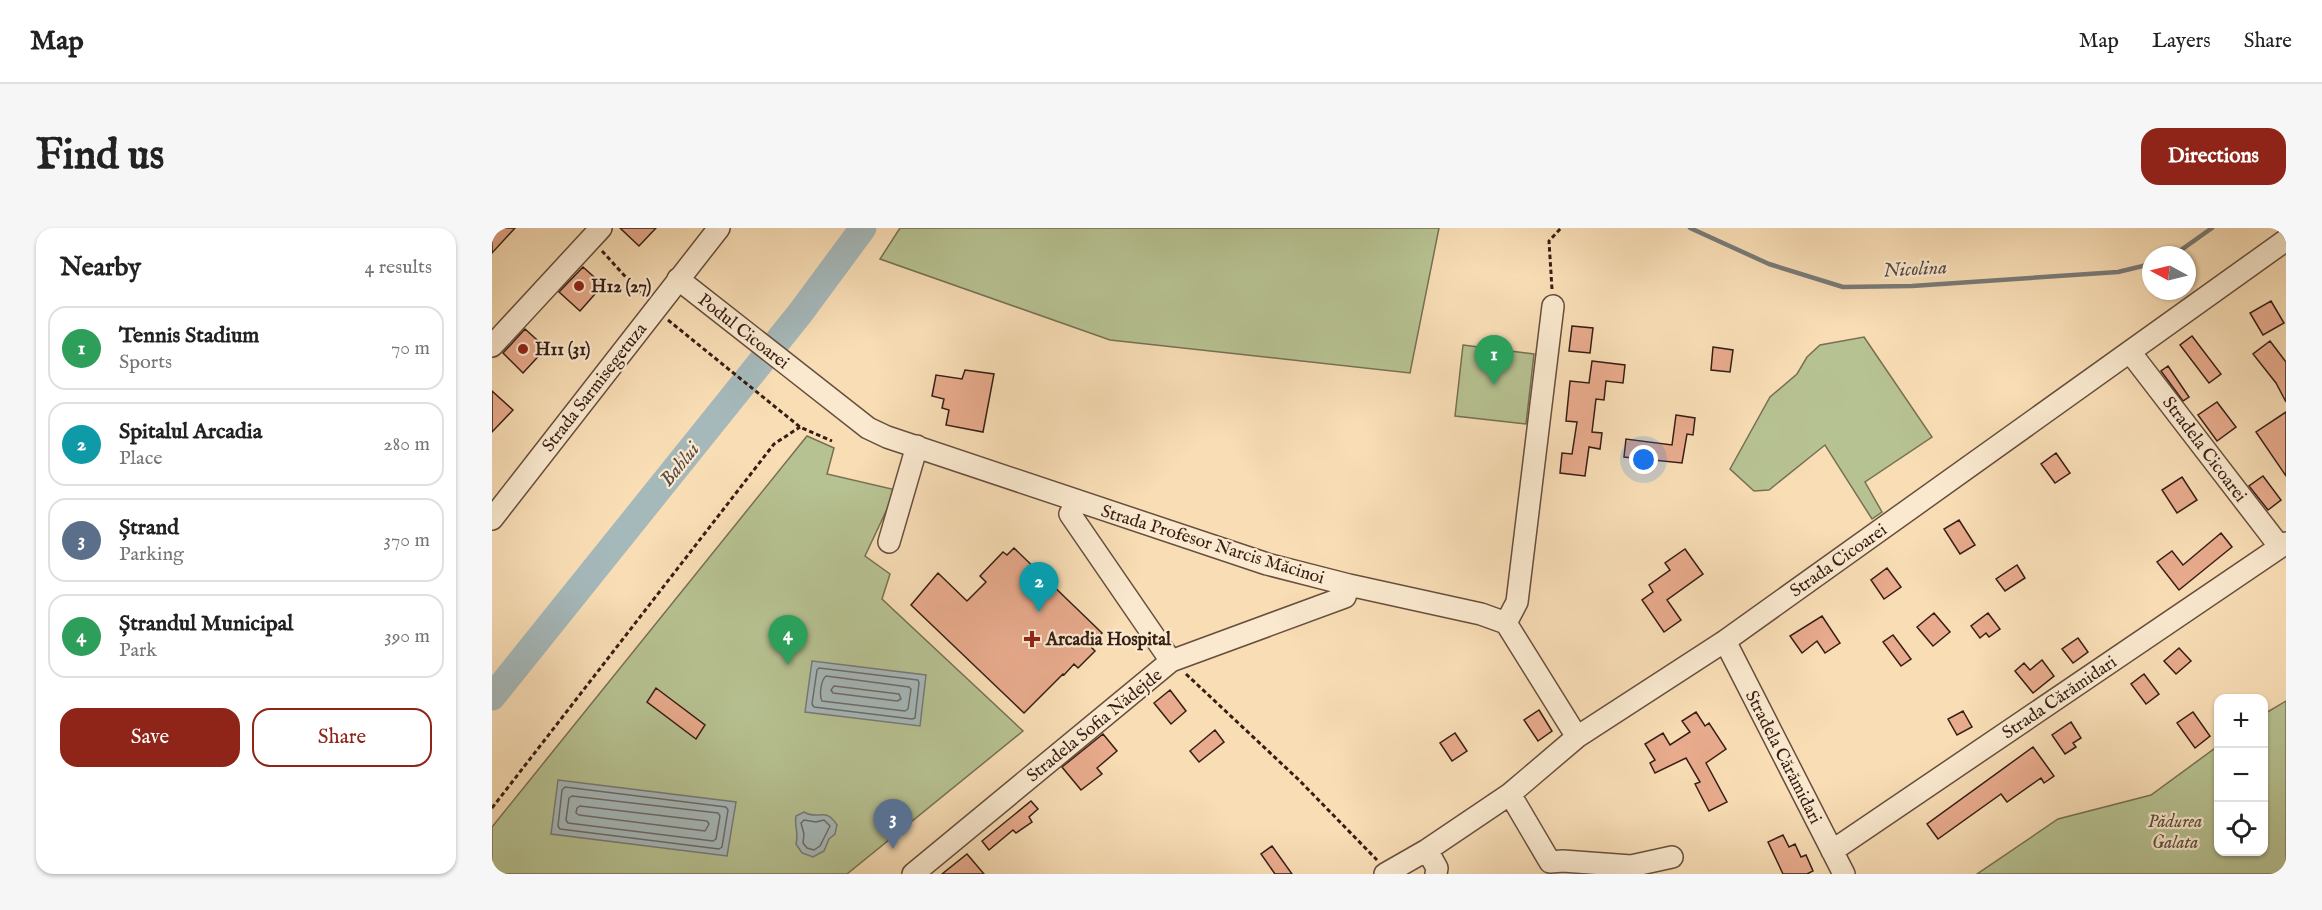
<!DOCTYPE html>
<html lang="en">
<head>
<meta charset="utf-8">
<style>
  :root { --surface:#fff; --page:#f6f6f6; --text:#222; --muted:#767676; --line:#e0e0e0; --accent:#8f2418 }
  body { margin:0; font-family:"IM FELL English",serif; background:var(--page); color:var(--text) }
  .controls { position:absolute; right:18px; bottom:18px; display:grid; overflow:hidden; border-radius:12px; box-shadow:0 2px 4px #0004 }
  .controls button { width:54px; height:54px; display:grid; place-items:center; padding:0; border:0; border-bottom:2px solid var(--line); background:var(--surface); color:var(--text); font:30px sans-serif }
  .compass { position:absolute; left:1650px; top:18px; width:54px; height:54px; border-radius:50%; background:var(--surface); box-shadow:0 2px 4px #0004; rotate:277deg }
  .you { position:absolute; left:1152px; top:232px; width:21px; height:21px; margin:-15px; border:4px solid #fff; border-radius:50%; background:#1a73e8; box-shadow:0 0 0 9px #1a73e833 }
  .badge { display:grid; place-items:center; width:39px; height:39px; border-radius:50%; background:var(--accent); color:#fff; font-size:20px; font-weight:700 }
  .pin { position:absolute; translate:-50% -50px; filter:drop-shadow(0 2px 3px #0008) }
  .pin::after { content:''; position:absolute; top:32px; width:21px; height:18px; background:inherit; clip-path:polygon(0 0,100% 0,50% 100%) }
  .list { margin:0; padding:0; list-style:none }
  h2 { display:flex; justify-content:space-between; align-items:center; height:78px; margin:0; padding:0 24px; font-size:26px }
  h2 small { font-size:20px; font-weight:400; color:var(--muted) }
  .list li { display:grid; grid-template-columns:39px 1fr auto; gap:18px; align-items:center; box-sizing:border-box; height:84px; margin:0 12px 12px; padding:0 12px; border:2px solid var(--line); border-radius:18px }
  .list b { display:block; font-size:22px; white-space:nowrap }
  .list p { margin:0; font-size:20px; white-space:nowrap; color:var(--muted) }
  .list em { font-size:20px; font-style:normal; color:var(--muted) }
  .actions { display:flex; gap:12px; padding:18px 24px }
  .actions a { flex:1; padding:14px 0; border:2px solid var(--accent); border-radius:18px; text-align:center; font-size:21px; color:var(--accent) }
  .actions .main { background:var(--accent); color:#fff }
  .icon { flex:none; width:33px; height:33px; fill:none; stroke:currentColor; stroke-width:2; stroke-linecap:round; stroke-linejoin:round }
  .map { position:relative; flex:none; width:1794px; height:646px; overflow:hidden; border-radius:18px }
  header { display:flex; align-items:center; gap:36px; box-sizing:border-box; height:84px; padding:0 30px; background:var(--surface); border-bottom:2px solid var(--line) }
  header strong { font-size:28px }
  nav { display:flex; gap:33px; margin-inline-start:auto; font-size:21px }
  .intro { display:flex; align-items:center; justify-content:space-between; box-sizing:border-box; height:144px; padding:0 36px }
  h1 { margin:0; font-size:42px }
  .button { padding:15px 27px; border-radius:18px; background:var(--accent); color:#fff; font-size:21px; font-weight:700 }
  main { display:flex; gap:36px; padding:0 36px }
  aside { flex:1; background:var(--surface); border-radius:18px; box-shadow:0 2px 4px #0004 }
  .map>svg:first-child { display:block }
  .green { fill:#b7c292; stroke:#777054; stroke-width:1.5 }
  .water { fill:#a5b8ba; stroke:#797a78; stroke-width:1.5 }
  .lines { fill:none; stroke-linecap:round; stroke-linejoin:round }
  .shore { stroke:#6e6b68; stroke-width:1.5 }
  .stream { stroke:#797a78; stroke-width:4.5 }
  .river { stroke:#a5b8ba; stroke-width:27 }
  .building { fill:#e8ab8d; stroke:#371e15; stroke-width:1.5 }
  .minor-casing { stroke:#674e3d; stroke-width:24 }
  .path { stroke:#371e15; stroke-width:3; stroke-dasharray:4.5 3; stroke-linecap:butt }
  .minor { stroke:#fae9cf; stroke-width:21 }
  .poi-dot { fill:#8f2418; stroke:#fae9cf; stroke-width:2 }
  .labels { text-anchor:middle; stroke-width:4.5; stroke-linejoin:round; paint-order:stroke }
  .poi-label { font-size:18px; font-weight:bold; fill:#371e15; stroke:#fae9cf; text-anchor:start }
  .street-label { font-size:18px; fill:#371e15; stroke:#fae9cf }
  .park-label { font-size:18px; font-style:italic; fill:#5d4f3a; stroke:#fae9cf }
  .water-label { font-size:20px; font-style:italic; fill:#584c47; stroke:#fae9cf }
</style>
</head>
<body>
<header>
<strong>Map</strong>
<nav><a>Map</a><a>Layers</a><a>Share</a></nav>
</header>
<div class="intro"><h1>Find us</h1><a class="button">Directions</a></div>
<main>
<aside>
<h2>Nearby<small>4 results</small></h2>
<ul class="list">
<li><span class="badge" style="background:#2e9e5b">1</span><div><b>Tennis Stadium</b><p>Sports</p></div><em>70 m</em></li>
<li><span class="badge" style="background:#0f9aa8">2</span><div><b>Spitalul Arcadia</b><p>Place</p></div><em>280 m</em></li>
<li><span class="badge" style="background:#5c6f8a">3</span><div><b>Ștrand</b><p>Parking</p></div><em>370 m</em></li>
<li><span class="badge" style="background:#2e9e5b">4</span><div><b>Ștrandul Municipal</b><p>Park</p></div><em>390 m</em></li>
</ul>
<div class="actions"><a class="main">Save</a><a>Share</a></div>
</aside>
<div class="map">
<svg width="1794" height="646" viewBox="0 0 1794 646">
  <rect width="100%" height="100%" fill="#f8ddb5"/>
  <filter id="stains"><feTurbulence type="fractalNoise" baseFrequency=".00333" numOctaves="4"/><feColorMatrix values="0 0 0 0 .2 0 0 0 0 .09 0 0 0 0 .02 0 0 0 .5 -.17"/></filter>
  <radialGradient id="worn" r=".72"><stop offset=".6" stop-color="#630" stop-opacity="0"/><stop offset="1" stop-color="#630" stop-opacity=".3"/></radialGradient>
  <!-- green -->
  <path class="green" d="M408 0H947L918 145 618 112 388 31Z
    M1372 109 1440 209 1373 254 1390 284 1380 291 1333 217 1277 262 1262 263 1238 241 1278 169 1305 146 1315 129 1328 117Z
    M971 117 1042 126 1034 196 963 188Z
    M315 208 342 220 335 246 404 262 373 328 398 346 390 371 531 503 355 646H0V599Z
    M1794 473V646H1485L1566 591 1659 567 1726 518V624H1772V486Z"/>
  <!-- water -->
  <path class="water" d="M320 433 434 447 428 498 313 484Z
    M66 552 244 574 235 628 59 606Z
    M312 584C327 593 333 578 345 597L343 606 337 611 332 623 321 629 310 625 304 616C307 605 302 598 304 588Z"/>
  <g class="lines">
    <!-- shore -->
    <path class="shore" d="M327 440 426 452 427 455 423 490 420 491 322 479 320 476 325 442Z
      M334 448 417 459 419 461 416 481 413 483 330 473C327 467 329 452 334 448Z
      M342 458 407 466 409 471 405 473 341 465 339 462Z
      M73 559 234 579 236 582 230 619 227 621 68 601 66 598 70 562Z
      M80 568 226 585 228 588 224 611 221 613 76 595 74 592 77 570Z
      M88 578 215 593 217 596 213 603 87 587 84 585 85 580Z
      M312 592 324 594 332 592 338 598 328 618 322 622 315 620 311 615 312 606 309 595Z"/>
    <!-- stream -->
    <path class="stream" d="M1198 0 1277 36 1351 59 1420 58 1626 44 1659 36
      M1682 27 1720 0"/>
    <!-- river -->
    <path class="river" d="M0 469 309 84 371 0"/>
  </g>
  <!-- building -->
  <path class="building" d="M0 0H23L0 25Z
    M128 0H164L147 18Z
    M91 39 111 57 88 83 67 64Z
    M1779 73 1792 95 1771 107 1758 85Z
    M1080 98 1101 100 1098 125 1077 123Z
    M33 101 54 120 31 145 11 125Z
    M1700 108 1729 146 1717 155 1688 117Z
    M1778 113 1794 134V174L1784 155 1761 126Z
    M1221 119 1241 122 1238 144 1219 142Z
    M1100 133 1133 137 1131 155 1114 153 1112 172 1104 171 1100 204 1110 205 1108 221 1097 219 1093 248 1068 245 1070 225 1080 226 1085 194 1074 193 1078 153 1097 155Z
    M1676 138 1697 169 1691 173 1669 143Z
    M473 142 502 146 491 204 454 197 457 182 450 180 452 171 440 168 444 147 470 151Z
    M0 163 21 182 0 204Z
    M1725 174 1744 199 1725 213 1706 187Z
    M1794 184V248L1764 204Z
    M1184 187 1203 190 1201 207 1195 206 1190 235 1132 229 1134 211 1180 217Z
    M1564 225 1578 245 1563 255 1549 236Z
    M1771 248 1789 272 1776 282 1757 258Z
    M1690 249 1705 272 1685 285 1670 262Z
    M1467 292 1483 317 1468 326 1452 301Z
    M1729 305 1740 319 1687 362 1665 334 1680 323 1691 337Z
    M522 320 610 405 598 418 603 423 586 440 582 436 572 447 571 446 532 485 419 377 446 345 475 373 494 354 488 348 511 324 515 327Z
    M1193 321 1211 346 1175 372 1189 392 1172 404 1150 372 1161 364 1157 357 1178 342 1173 335Z
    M1525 337 1533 350 1513 363 1504 351Z
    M1395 340 1409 359 1392 371 1379 352Z
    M1442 385 1458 404 1441 418 1425 399Z
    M1496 385 1508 401 1497 409 1494 405 1488 410 1479 398Z
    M1330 388 1348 415 1333 425 1325 413 1310 425 1298 408Z
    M1401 407 1419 431 1409 438 1391 414Z
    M1586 410 1596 424 1581 435 1570 421Z
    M1687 420 1699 433 1684 446 1672 433Z
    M1550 432 1562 448 1541 465 1523 443 1532 435 1538 442Z
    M1652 446 1667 466 1654 476 1639 456Z
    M164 460 213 497 204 511 155 474Z
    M678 462 694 483 679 496 662 475Z
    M1047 482 1060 503 1046 513 1032 492Z
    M1471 483 1480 499 1465 507 1456 491Z
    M1204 484 1213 498 1217 495 1234 521 1214 535 1235 574 1217 583 1203 556 1208 554 1194 530 1163 545 1158 535 1163 532 1153 516 1171 505 1178 517 1198 504 1190 493Z
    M1701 484 1718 508 1703 520 1685 495Z
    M1579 494 1589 510 1581 515 1584 519 1573 526 1560 507Z
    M723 502 732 514 707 534 698 523Z
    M963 505 975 523 960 533 948 515Z
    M611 506 625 523 605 540 610 546 589 562 570 539Z
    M1541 519 1562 548 1552 555 1549 550 1515 574 1509 566 1446 611 1435 596Z
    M539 573 546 581 537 589 540 594 524 605 521 602 497 622 490 613Z
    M1291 607 1297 619 1303 616 1309 629 1314 627 1321 643 1315 646H1291L1276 614Z
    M780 618 800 646H783L769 626Z
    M475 626 492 646H450Z"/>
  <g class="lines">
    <!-- minor casing -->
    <g class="minor-casing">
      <path id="minor" d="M186 51 376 200 395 209 775 336 857 357 989 386 1014 395 1085 509
        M0 118 109 0
        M1638 124 1788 319
        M585 273 578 286 679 433
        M0 291 227 0
        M397 314 425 218
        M1014 395 1025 374 1061 78
        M1233 413 1352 646
        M1018 566 1058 634 1071 633 1139 638 1180 629
        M935 622 945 640 944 646
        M1340 623 1794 315
        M421 646 679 433 853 369 857 357
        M893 646 935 622 1018 566 1085 509 1233 413 1794 12"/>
    </g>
    <!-- path -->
    <path class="path" d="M110 23 152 69
      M1060 61 1057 13 1069 0
      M176 92 308 199 340 213
      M694 446 807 552 885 632
      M0 580 282 216 308 199"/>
    <!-- minor -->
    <use href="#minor" class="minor"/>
  </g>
  <!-- markers -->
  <g class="poi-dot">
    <circle cx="87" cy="58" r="6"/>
    <circle cx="31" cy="121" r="6"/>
    <path d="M537 402h6v6h6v6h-6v6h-6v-6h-6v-6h6z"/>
  </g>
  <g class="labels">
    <!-- poi labels -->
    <g class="poi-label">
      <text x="99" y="64">H12 (27)</text>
      <text x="43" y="127">H11 (31)</text>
      <text x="554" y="417">Arcadia Hospital</text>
    </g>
    <!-- street labels -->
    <g class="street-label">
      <text transform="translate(252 103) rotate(38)" y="6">Podul Cicoarei</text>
      <text transform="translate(102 159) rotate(-52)" y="6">Strada Sarmisegetuza</text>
      <text transform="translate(1713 221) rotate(53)" y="6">Stradela Cicoarei</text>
      <text transform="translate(721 316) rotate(17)" y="6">Strada Profesor Narcis Măcinoi</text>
      <text transform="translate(1346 332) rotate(-35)" y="6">Strada Cicoarei</text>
      <text transform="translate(1567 469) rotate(-34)" y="6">Strada Cărămidari</text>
      <text transform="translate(602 497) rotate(-39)" y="6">Stradela Sofia Nădejde</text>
      <text transform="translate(1292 529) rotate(63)" y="6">Stradela Cărămidari</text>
    </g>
    <!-- park labels -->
    <g class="park-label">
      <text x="1683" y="599">Pădurea<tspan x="1683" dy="21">Galata</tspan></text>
    </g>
    <!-- water labels -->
    <g class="water-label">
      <text transform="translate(1423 40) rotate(-3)" y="7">Nicolina</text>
      <text transform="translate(187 236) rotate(-51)" y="7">Bahlui</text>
    </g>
  </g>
  <rect width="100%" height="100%" filter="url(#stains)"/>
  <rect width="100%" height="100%" fill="url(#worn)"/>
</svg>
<div class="controls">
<button>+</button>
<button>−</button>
<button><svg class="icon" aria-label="locate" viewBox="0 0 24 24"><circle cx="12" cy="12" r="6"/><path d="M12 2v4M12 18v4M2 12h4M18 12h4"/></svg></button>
</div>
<svg class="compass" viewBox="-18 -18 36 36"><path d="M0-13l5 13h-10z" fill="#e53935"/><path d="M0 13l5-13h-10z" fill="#767676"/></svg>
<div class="you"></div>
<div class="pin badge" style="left:1002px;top:157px;background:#2e9e5b">1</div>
<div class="pin badge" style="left:547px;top:384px;background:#0f9aa8">2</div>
<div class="pin badge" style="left:401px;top:621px;background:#5c6f8a">3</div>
<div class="pin badge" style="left:296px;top:437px;background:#2e9e5b">4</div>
</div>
</main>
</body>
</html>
